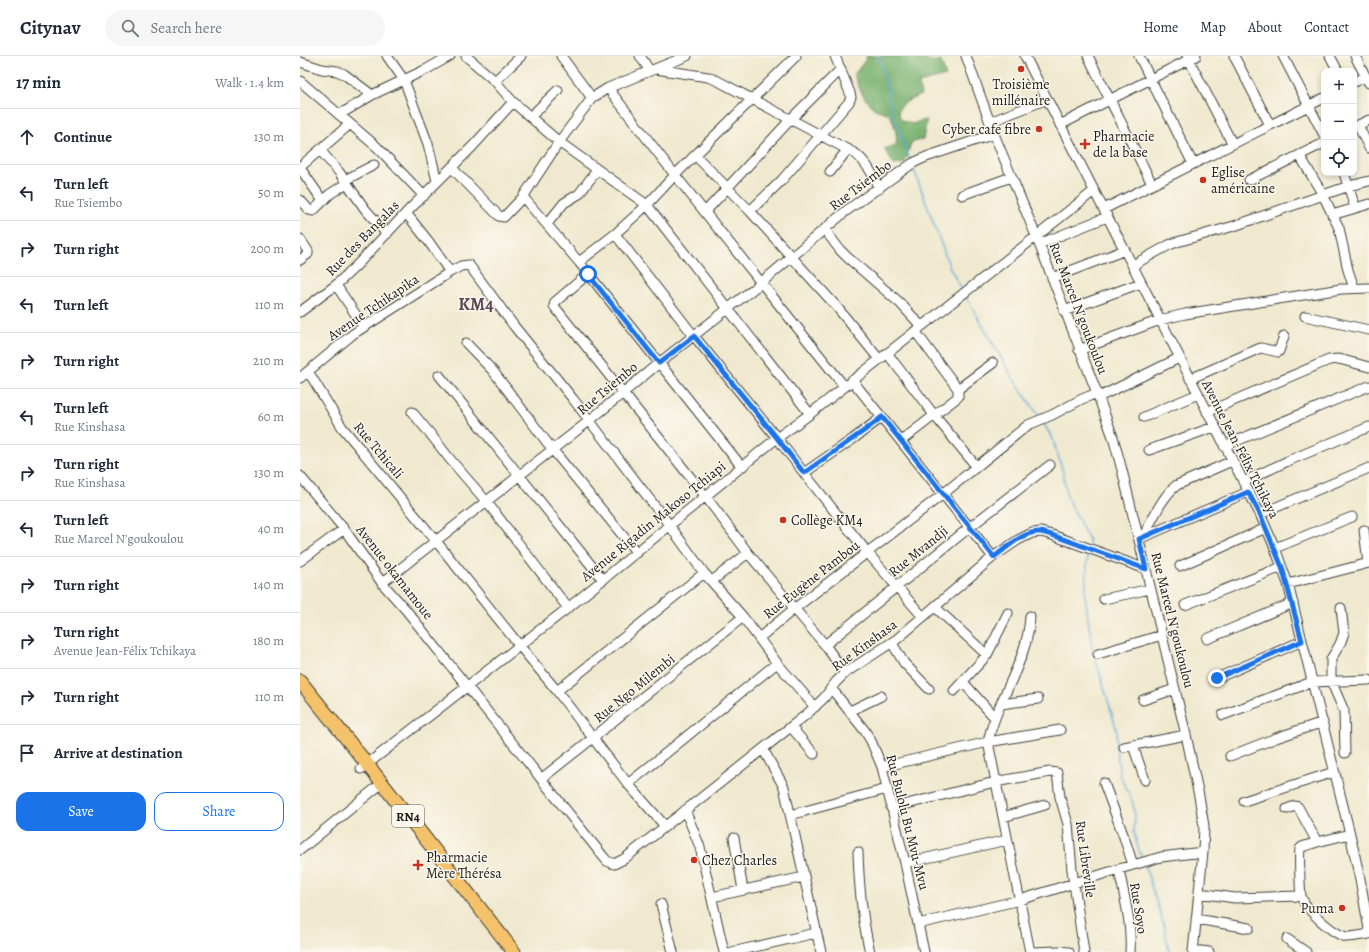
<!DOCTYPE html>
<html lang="en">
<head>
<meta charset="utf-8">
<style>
  :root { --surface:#fff; --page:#f6f6f7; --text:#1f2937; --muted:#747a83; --line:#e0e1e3; --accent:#1a73e8 }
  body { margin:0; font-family:Alegreya,serif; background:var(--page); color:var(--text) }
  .controls { position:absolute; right:12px; top:12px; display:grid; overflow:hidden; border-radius:8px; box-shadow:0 2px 6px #0003 }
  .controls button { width:36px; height:36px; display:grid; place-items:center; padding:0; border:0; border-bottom:1px solid var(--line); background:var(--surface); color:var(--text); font:20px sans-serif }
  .stop { position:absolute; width:12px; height:12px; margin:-9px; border:3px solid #1a73e8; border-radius:50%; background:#fff }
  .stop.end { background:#1a73e8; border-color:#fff; box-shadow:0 1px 4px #0008 }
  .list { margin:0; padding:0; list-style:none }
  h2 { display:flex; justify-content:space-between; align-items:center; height:52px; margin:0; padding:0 16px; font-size:17px }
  h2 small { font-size:13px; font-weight:400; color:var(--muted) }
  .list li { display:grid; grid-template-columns:26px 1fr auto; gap:12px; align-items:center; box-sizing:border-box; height:56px; padding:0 16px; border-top:1px solid var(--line) }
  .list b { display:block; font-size:15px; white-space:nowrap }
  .list p { margin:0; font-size:13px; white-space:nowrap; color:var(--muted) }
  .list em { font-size:13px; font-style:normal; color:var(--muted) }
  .actions { display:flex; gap:8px; padding:12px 16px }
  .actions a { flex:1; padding:9px 0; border:1px solid var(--accent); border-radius:12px; text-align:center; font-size:14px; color:var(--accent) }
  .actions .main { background:var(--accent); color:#fff }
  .icon { flex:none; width:22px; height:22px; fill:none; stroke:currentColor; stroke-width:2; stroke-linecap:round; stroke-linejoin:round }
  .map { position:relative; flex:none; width:1069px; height:896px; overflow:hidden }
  header { display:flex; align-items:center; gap:24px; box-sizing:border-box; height:56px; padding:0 20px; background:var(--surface); border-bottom:1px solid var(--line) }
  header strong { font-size:19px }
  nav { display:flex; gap:22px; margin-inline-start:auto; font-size:14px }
  .search { width:280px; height:36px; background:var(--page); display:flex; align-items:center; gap:10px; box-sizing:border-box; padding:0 14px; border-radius:22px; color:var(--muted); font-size:15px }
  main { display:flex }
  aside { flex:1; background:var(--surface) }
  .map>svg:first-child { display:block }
  .forest { fill:#78b06e; stroke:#4a6645 }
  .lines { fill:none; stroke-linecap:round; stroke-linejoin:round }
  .stream { stroke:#5ba7d4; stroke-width:1.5 }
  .minor-casing { stroke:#3c3b37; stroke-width:11 }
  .highway-casing { stroke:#3c3b37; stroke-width:15 }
  .minor { stroke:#fff; stroke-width:9 }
  .highway { stroke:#f3c26a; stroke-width:13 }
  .route { stroke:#1a73e8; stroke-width:5 }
  .poi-dot { fill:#c8321e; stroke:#fbf7ec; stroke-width:1.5 }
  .labels { text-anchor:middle; stroke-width:3; stroke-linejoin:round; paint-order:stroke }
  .shield { fill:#fbf7ec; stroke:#5f5e5a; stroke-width:1 }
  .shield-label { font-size:13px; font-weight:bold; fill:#1c1c1c }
  .poi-label { font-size:14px; fill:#1c1c1c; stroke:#fbf7ec; text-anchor:start }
  .street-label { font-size:14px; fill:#1c1c1c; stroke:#fbf7ec }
  .district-label { font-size:18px; font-weight:bold; fill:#5e4a59; stroke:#fbf7ec }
</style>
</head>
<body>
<header>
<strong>Citynav</strong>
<div class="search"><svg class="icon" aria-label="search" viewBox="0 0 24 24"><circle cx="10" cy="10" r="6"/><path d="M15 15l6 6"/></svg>Search here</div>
<nav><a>Home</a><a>Map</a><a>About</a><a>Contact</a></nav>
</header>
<main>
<aside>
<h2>17 min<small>Walk · 1.4 km</small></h2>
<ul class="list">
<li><svg class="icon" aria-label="ahead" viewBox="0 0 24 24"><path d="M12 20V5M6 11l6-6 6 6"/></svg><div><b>Continue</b></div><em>130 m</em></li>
<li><svg class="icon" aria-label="left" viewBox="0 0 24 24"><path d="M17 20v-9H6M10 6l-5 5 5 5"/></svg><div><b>Turn left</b><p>Rue Tsiembo</p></div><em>50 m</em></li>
<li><svg class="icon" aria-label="right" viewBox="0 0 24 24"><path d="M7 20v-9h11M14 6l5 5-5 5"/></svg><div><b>Turn right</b></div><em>200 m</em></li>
<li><svg class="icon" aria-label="left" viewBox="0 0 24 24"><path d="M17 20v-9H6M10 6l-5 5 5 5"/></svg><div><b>Turn left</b></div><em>110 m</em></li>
<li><svg class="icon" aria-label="right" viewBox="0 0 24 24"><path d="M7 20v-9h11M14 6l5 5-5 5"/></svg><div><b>Turn right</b></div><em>210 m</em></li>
<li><svg class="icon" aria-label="left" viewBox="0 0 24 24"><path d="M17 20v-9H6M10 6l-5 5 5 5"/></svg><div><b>Turn left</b><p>Rue Kinshasa</p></div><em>60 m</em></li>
<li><svg class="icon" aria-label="right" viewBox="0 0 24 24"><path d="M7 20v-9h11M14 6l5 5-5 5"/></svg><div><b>Turn right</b><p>Rue Kinshasa</p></div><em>130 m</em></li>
<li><svg class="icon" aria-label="left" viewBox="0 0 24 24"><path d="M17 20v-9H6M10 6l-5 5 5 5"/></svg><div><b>Turn left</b><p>Rue Marcel N'goukoulou</p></div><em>40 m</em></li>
<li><svg class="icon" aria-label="right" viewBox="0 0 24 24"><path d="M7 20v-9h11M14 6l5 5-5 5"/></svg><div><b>Turn right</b></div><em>140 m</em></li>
<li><svg class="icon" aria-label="right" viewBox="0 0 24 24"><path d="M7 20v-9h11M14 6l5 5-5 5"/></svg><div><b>Turn right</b><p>Avenue Jean-Félix Tchikaya</p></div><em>180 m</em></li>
<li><svg class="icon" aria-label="right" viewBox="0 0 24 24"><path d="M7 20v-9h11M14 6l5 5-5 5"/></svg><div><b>Turn right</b></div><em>110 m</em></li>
<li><svg class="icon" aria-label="arrive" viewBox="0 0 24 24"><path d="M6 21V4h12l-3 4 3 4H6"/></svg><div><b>Arrive at destination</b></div></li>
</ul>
<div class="actions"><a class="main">Save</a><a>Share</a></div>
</aside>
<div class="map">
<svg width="1069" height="896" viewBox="0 0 1069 896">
  <rect width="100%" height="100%" fill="#fbf7ec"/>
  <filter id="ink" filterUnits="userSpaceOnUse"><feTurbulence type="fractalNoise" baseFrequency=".025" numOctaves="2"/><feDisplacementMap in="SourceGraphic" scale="8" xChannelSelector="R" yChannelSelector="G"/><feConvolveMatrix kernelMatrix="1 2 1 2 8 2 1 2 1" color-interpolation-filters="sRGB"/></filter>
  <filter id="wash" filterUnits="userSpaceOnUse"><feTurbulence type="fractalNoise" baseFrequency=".012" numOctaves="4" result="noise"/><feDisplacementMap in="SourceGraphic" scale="16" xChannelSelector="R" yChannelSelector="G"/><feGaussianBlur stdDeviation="0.9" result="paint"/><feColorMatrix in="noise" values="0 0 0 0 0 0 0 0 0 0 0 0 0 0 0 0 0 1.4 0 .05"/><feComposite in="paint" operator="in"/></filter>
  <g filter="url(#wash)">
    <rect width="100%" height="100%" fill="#f0e9cf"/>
    <!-- forest -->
    <path class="forest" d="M566 0H623L622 2 630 5H641L646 20 619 27 621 39C612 43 602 46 598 55L601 64 612 68 627 63 623 83 611 87 605 107 594 109 584 93 596 89C598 80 594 63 587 57 583 55 579 55 575 53 564 45 558 30 554 19L566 3Z"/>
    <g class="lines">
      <!-- stream -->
      <path class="stream" d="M578 0 582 10 592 55 610 104
        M613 111 650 212 662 234
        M666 241 714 324 739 360
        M743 367 752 381 763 416 767 441 789 484V489
        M788 497 785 539 792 591 817 675 816 689 820 720 833 747 835 761 834 775 837 789 842 802
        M845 810 865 873 869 896"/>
    </g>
  </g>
  <g filter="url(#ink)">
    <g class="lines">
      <!-- minor casing -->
      <g class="minor-casing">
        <path id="minor" d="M87 0 104 24 128 88 137 125
          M166 0 195 25 213 46 259 86 347 149 510 358
          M261 0 292 42
          M340 0 350 15
          M666 0 694 78 736 180 797 337 813 381 822 414 886 679 899 740 904 770 903 796 893 896
          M725 0 960 458 975 492 988 528 1050 778 1060 823 1069 873
          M788 0 852 128
          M839 0 893 108
          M887 0 932 87
          M934 0 970 69
          M983 0 1024 79
          M1030 0 1038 15
          M1055 0 1069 27
          M0 6 22 13 37 15 44 18 72 39
          M356 13 408 21 418 25 556 98C568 108 573 119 579 133
          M0 25 77 91 124 140
          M195 25 221 0
          M1054 26 1066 21
          M308 32 375 119 544 330
          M39 59 72 39 127 13 150 0
          M230 61 258 34
          M690 66 747 43
          M760 69 896 0
          M1058 69 1069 92
          M1054 71 1069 64
          M20 94 39 116 65 153 87 178
          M395 99 450 155 536 250 579 303
          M1000 100 1023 139 1039 172 1048 214 1054 232
          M0 111 50 68
          M0 112 23 145
          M152 112 199 160 204 161 223 141 259 86 292 42 308 32 387 0
          M530 116 548 93
          M1044 117 1055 151
          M45 124 74 109
          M949 124 1024 87
          M662 139 711 121
          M223 141 279 206 442 411
          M0 144 9 154 13 155 30 138 47 127
          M804 153 1024 42
          M450 155 482 124 549 46 551 41 550 37 535 0
          M405 156 491 63 541 13
          M106 157 129 186 150 216
          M1032 159 1069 148
          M247 168 264 147 279 138 297 114
          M525 174 540 194 547 201 600 247 621 270
          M315 178 394 280 477 382 504 417 567 496 623 561
          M0 183 8 195V198L0 204
          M739 188 807 161
          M279 206 315 178 347 149 375 119 496 0
          M833 209 869 189 877 186 934 170 1049 130 1069 125
          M288 218 255 246 254 250 406 441 448 497 525 589 545 617
          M752 222 825 194
          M36 229 64 271
          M764 255 841 227
          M0 256 36 229 58 208 106 157 173 90 213 46
          M1005 260 1069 274
          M166 287 193 315 252 393 337 497
          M779 294 860 264 885 258 1041 233 1069 232
          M587 297 634 359 676 410
          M8 315 42 371 136 485 219 589 257 635 328 728 365 770
          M139 319 303 524
          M0 322 53 278 150 216 161 210 169 209 214 270 273 343 370 470 404 517 443 561 477 607 515 651
          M890 323 958 293 961 292 978 296 979 295 984 280
          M552 324 693 501
          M658 333 693 307
          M799 341 879 302
          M112 356 132 380 149 402 186 445 268 552
          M907 356 1029 304 1039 303 1069 311
          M844 361 898 338
          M601 385 658 341V333L615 275
          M924 390 1069 330
          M849 394 914 371
          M504 417 553 383 582 361
          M0 420 44 473 82 527 106 554 302 799 307 805 314 808 324 803 507 658 524 642 536 626 545 617 597 583 693 501 718 484 732 477 741 476 752 479 846 513
          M943 426 990 404 1069 371
          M960 458 1069 412
          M1064 474 1068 507
          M843 481C852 465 862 440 877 429L932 405
          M841 482 948 436
          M975 492 1052 461
          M0 505 44 473
          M880 510 966 472
          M412 525 448 497
          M82 527 289 365 359 307 462 226 546 155 613 107 626 101 694 78
          M988 528 1069 507
          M804 543 850 533
          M885 549 982 511
          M635 551 687 599
          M1041 552 1044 577 1040 588 1031 603V625L1044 655 1045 697
          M730 560C728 606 697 642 688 686L730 896
          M459 582 494 553 643 438 728 369 752 359 782 343 797 337
          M907 583 993 547
          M592 587 604 607 629 633
          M525 589 670 471 750 409
          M798 598 862 579
          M917 622 1002 585
          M663 626 695 662
          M531 632 565 675 571 685 582 711 605 807 624 896
          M257 635 404 517
          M654 635 687 599 708 557
          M843 644 875 633
          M701 648 738 643
          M550 655 581 640
          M923 659 1012 626 1069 624
          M491 671 514 698
          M833 690 845 724
          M824 691 886 679
          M463 693 484 731 521 896
          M930 700 976 682 1023 666
          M582 711 688 686 760 674
          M61 713 268 552 477 382 510 358 794 135
          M241 723 293 682 339 644 443 561
          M804 727 824 781 833 809
          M328 728 477 607
          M944 745 1034 716
          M591 752 695 726 750 716 757 717 760 741 768 768 772 814 784 896
          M987 753 995 750 998 751 1017 786
          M385 754 400 791 424 896
          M490 759 587 733
          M703 761 745 749
          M1050 778 1017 786 1002 791 1000 793C999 800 1000 834 1001 840 1005 853 1034 879 1047 881 1054 881 1062 879 1069 878
          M434 782 443 834
          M0 794 76 732
          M558 796C559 830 562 863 570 896
          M605 807 707 784
          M819 813C824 841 832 867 830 896
          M899 837 935 842 1001 840
          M412 841 504 821
          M361 848 373 896
          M896 863 949 872
          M618 868 720 844 819 813 861 801 903 796
          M987 883 1006 896
          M893 894 909 896
          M432 896 516 877
          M733 896 758 895 769 896"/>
      </g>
      <!-- highway casing -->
      <g class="highway-casing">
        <path id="highway" d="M0 625 67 708 214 896"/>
      </g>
      <!-- minor -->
      <use href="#minor" class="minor"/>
      <!-- highway -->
      <use href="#highway" class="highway"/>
    </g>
  </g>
  <g class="lines" filter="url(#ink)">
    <!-- route -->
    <path class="route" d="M288 218 359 307 394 280 477 382 504 417 565 374 582 361 694 501C707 492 723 475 740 476 744 476 748 478 752 479L846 513 839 483 948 436 960 458 982 511 1002 585 917 622"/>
  </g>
  <!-- markers -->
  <g class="poi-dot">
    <circle cx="721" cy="13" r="4"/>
    <circle cx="739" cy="73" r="4"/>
    <path d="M783 82h4v4h4v4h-4v4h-4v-4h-4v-4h4z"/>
    <circle cx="903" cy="124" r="4"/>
    <circle cx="483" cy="464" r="4"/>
    <circle cx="394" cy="804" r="4"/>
    <path d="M116 803h4v4h4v4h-4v4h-4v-4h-4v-4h4z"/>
    <circle cx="1042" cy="852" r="4"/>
  </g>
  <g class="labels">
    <!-- shield labels -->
    <rect class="shield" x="92" y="749" width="32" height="22" rx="3"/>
    <g class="shield-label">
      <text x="108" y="765">RN4</text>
    </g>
    <!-- poi labels -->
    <g class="poi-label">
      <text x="721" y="33" text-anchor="middle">Troisième<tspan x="721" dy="16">millénaire</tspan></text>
      <text x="731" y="78" text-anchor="end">Cyber cafe fibre</text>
      <text x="793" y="85">Pharmacie<tspan x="793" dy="16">de la base</tspan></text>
      <text x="911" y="121">Eglise<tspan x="911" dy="16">américaine</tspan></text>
      <text x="491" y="469">Collège KM4</text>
      <text x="126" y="806">Pharmacie<tspan x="126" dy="16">Mère Thérésa</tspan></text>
      <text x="402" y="809">Chez Charles</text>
      <text x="1034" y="857" text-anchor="end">Puma</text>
    </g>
    <!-- street labels -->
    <g class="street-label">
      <text transform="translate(560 129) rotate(-37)" y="5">Rue Tsiembo</text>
      <text transform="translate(62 182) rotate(-46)" y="5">Rue des Bangalas</text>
      <text transform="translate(73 251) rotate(-34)" y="5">Avenue Tchikapika</text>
      <text transform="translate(779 252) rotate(69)" y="5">Rue Marcel N'goukoulou</text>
      <text transform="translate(307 332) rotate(-40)" y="5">Rue Tsiembo</text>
      <text transform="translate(941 393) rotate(63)" y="5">Avenue Jean-Félix Tchikaya</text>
      <text transform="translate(79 394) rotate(50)" y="5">Rue Tchicali</text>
      <text transform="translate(353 465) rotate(-39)" y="5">Avenue Rigadin Makoso Tchiapi</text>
      <text transform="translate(618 495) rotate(-39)" y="5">Rue Mvandji</text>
      <text transform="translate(95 516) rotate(52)" y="5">Avenue okamamoue</text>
      <text transform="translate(511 523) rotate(-38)" y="5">Rue Eugène Pambou</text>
      <text transform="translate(873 564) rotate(76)" y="5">Rue Marcel N'goukoulou</text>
      <text transform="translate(564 589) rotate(-36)" y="5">Rue Kinshasa</text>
      <text transform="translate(334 632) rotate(-39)" y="5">Rue Ngo Milembi</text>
      <text transform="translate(608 766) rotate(76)" y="5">Rue Bulolu Bu Mvu-Mvu</text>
      <text transform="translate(786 803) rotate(82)" y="5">Rue Libreville</text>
      <text transform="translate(839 852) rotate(81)" y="5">Rue Soyo</text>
    </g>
    <!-- district labels -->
    <g class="district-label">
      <text x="176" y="254">KM4</text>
    </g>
  </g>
</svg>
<div class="controls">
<button>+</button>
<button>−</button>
<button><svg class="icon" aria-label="locate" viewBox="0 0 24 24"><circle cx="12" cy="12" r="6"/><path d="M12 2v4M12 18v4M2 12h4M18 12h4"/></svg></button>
</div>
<div class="stop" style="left:288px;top:218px"></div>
<div class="stop end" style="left:917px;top:622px"></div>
</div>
</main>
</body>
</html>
